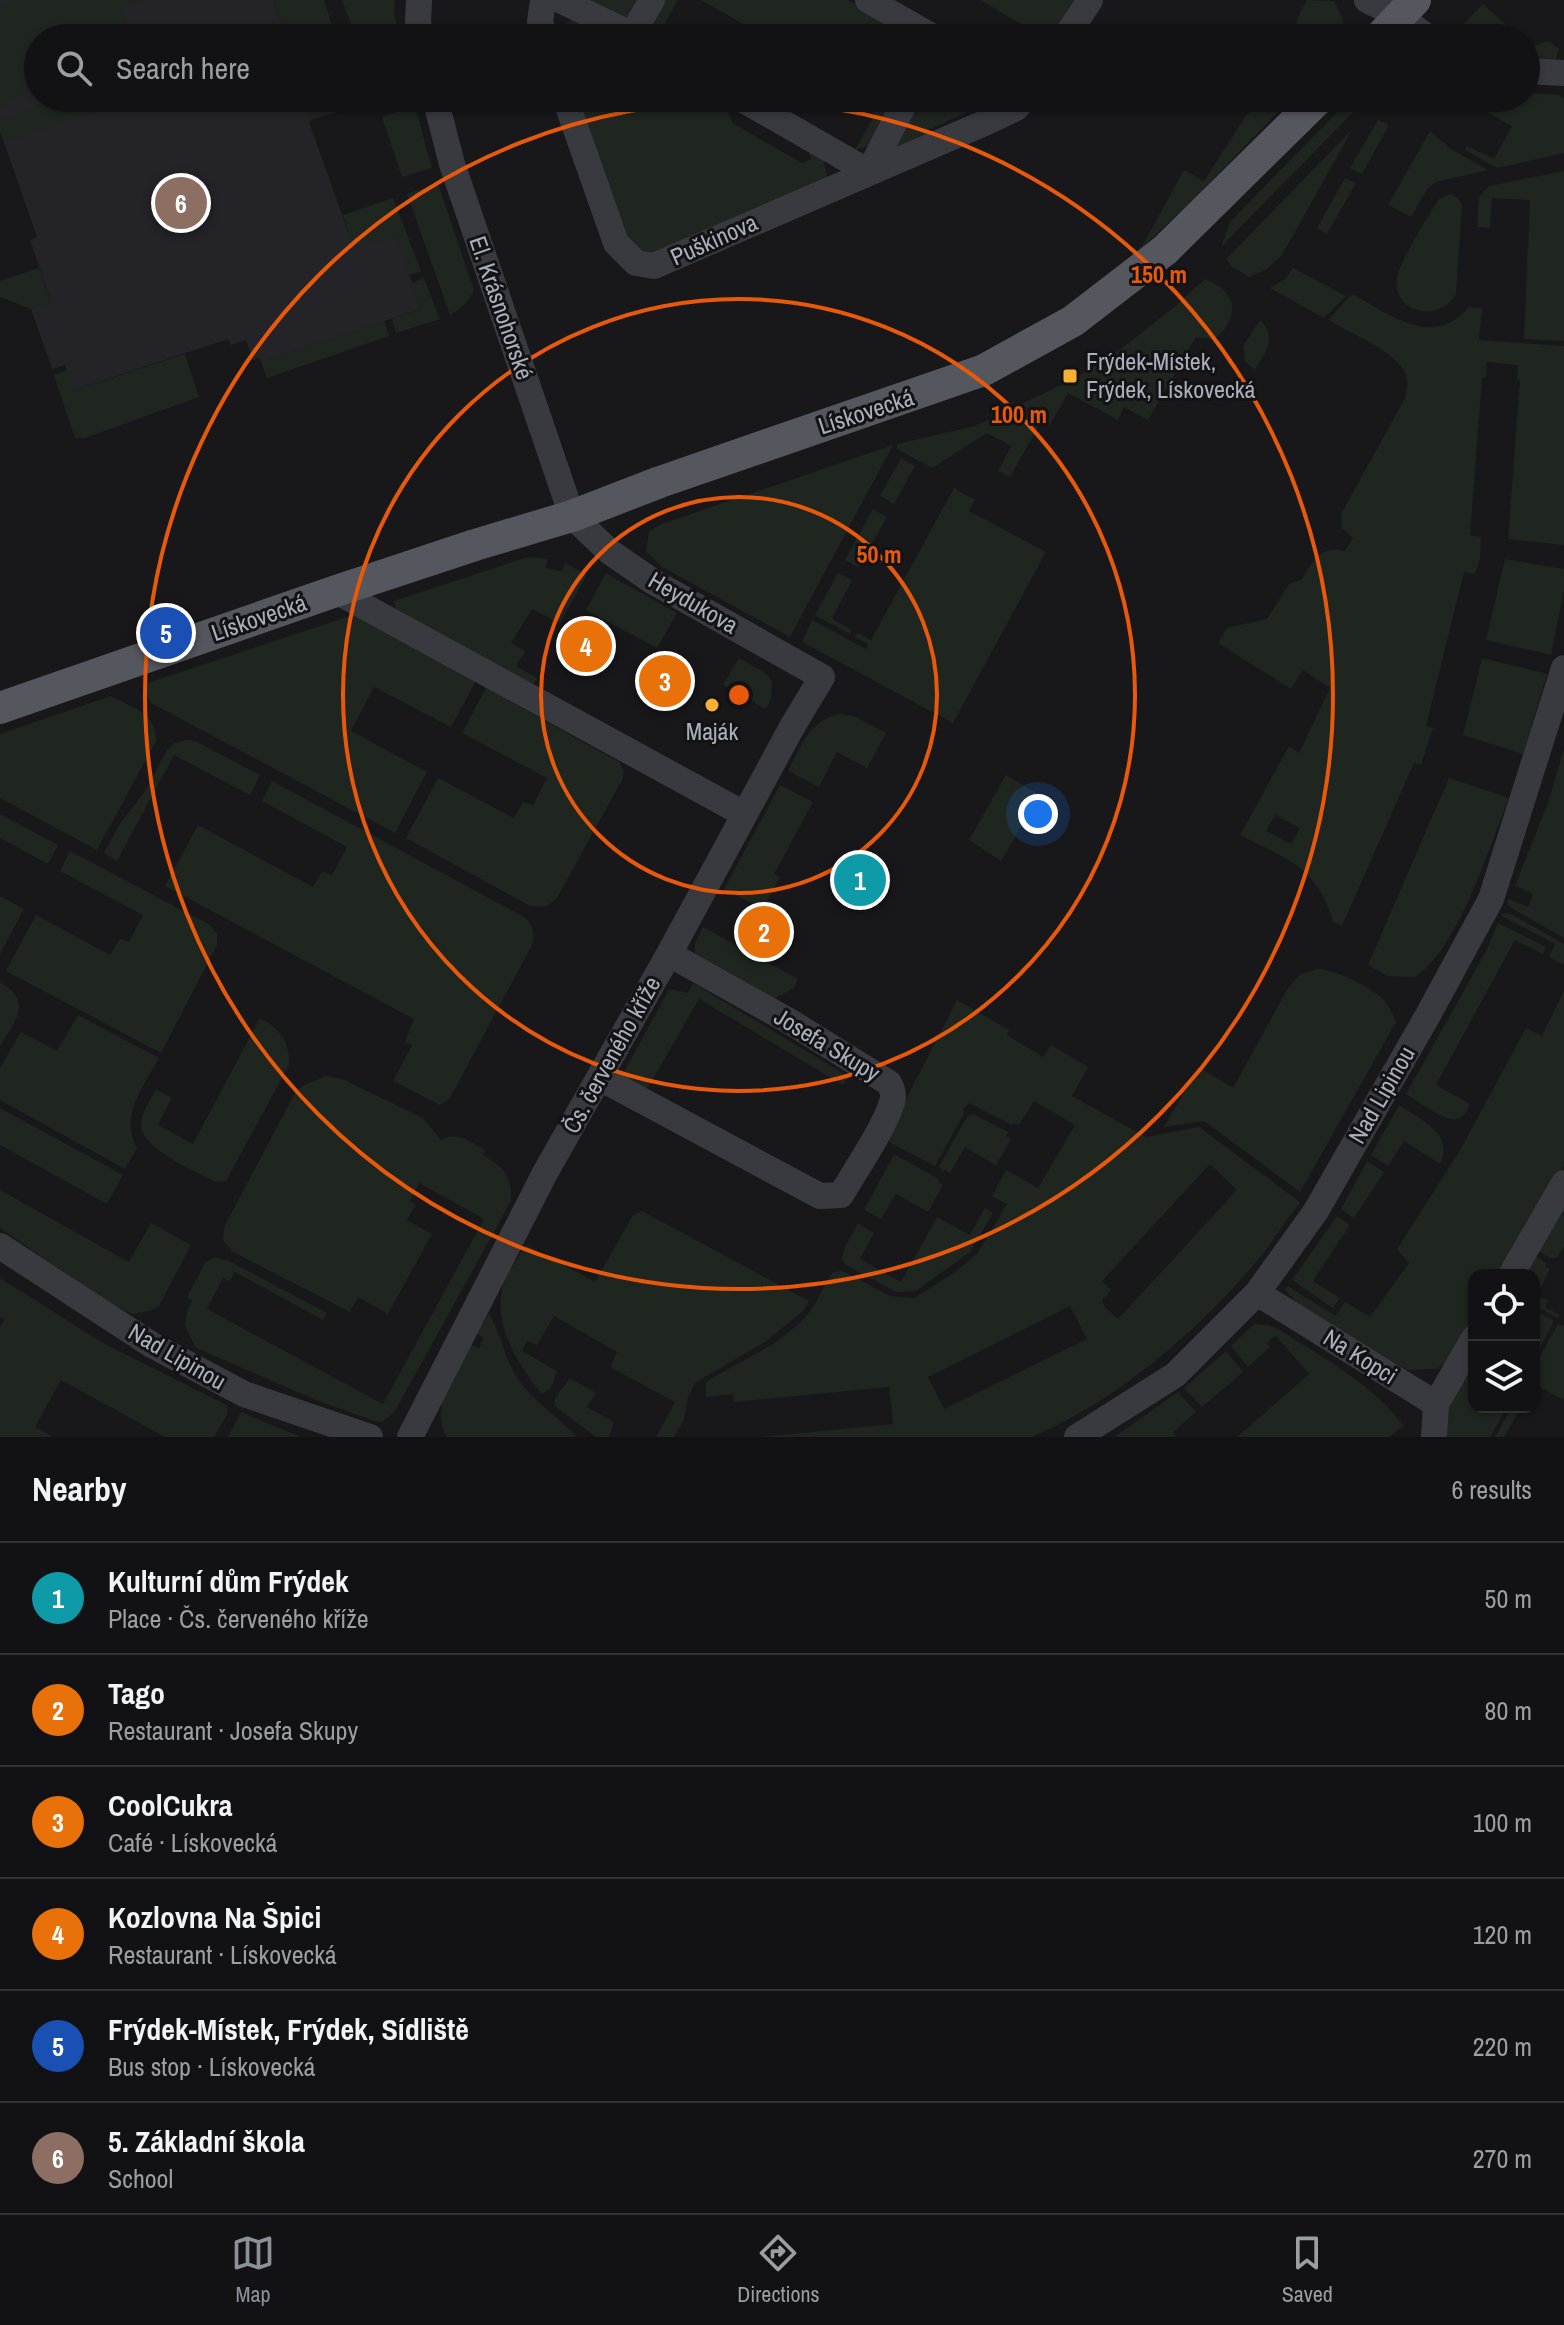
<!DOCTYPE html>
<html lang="en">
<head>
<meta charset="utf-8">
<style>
  :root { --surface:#121214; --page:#1b1b1d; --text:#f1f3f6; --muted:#9c9ea0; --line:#313234; --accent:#8c9099 }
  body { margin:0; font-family:"Archivo Narrow",sans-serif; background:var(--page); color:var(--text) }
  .controls { position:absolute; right:24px; bottom:24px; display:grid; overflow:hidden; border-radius:16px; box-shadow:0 2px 6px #0004 }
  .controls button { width:72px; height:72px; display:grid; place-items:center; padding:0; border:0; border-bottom:2px solid var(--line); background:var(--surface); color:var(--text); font:40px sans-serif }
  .you { position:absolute; left:1038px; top:814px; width:28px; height:28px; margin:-20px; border:6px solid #fff; border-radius:50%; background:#1a73e8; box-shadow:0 0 0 12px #1a73e833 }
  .badge { display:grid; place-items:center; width:52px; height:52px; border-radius:50%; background:var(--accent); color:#fff; font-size:26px; font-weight:700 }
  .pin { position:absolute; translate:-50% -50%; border:4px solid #fff; box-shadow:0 2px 8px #0006 }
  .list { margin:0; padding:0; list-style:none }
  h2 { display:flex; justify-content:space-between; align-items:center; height:104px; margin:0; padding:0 32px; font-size:34px }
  h2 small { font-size:26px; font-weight:400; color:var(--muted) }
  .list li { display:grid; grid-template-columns:52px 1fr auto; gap:24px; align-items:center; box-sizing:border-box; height:112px; padding:0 32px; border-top:2px solid var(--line) }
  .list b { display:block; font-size:30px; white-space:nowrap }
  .list p { margin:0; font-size:26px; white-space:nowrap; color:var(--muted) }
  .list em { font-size:26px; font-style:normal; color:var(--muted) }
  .icon { flex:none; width:44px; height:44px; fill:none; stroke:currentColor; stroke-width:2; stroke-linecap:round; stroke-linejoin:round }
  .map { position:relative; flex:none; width:1564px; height:1437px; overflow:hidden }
  .search { position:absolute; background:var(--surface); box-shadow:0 2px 6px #0004; left:24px; right:24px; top:24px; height:88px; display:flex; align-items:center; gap:20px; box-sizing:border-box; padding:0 28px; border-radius:44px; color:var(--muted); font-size:30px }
  .sheet { height:776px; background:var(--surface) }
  nav { display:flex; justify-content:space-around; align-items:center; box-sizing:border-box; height:112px; border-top:2px solid var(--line); background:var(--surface); font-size:22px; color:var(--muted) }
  nav a { display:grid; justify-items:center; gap:4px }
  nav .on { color:var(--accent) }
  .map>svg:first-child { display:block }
  .built { fill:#242428 }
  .green { fill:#1e261f; fill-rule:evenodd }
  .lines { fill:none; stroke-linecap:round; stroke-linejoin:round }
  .minor { stroke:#393a40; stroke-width:26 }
  .major { stroke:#55575f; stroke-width:32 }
  .ring { fill:none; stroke:#e8590c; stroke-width:4 }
  .poi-dot { fill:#f7b034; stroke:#131316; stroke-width:3 }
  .labels { text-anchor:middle; stroke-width:6; stroke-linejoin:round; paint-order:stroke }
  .street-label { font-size:24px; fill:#aab0bb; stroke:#131316 }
  .poi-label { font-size:24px; fill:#aab0bb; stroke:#131316; text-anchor:start }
  .centre { fill:#e8590c; stroke:#131316; stroke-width:4 }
  .ring-label { font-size:24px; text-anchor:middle; font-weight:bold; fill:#e8590c; stroke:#131316; stroke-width:6; stroke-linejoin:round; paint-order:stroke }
</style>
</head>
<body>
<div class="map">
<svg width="1564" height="1437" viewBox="0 0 1564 1437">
  <rect width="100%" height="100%" fill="#18181b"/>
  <!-- built -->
  <path class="built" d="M0 0H273L285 38H38V98H305L312 120 309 122 354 248 396 235 421 309 261 362 259 358 253 360 246 340 231 345 228 339 74 390 65 365 52 369 31 309 51 302 30 240 37 237 0 131Z"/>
  <!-- green -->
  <path class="green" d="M9 0H145L122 10 130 36 123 38H38V85L0 109V9Z
    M273 0H324L336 38H285Z
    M342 0H395L394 14 400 38H356Z
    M582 0H638L629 18 619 19Z
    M663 0H678L665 23 687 36 685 38H653C646 24 657 12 663 0Z
    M701 0H848L918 38H768Z
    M980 0H1081L1058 38H1035L1037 33Z
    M1307 0 1334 1 1343 19V38H1302C1289 26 1301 13 1307 0Z
    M1483 4 1520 38H1464L1459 29Z
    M575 18 618 38H555L558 28Z
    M1544 42H1550L1559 49 1556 59 1548 64 1526 62V44L1531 48Z
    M1526 93 1559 95 1564 99V153L1497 168 1465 150 1467 146 1494 159 1512 126 1462 98H1526Z
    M63 98H109L111 106 4 143 0 131 2 119Z
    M305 98H356L358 105 312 120Z
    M573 98H703L710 103 713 98H723L732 123 802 163 811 159 808 147 823 158 827 176 825 181 669 253 644 254 626 240Z
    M873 98H899L868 146 855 150 875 114 868 110Z
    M916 98H1005L1004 102 989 113 976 108 928 130 924 142 902 150 897 146Z
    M1277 98H1292L1192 201 1141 248 1184 170 1204 181 1247 114 1258 109 1269 112Z
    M1351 98H1367L1221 247 1230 222Z
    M415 106 432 168 402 177 382 117Z
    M1378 120 1389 125 1362 174 1350 168Z
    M1352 130 1282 255 1267 269 1249 277 1232 267 1226 259Z
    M1430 131 1451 149 1488 170 1436 182 1428 188 1411 217 1388 205Z
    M1564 171V341L1524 339 1530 200 1492 198 1490 228 1477 227 1479 197 1489 186Z
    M1345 178 1356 183 1327 234 1317 228Z
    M438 183 474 290C469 302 461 309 450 315L407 194Z
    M1450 194 1458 198 1462 205 1456 294C1440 324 1392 313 1397 278 1399 262 1428 217 1438 200Z
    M393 198 421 271 409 275 396 236 354 249 343 215Z
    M39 268 51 303 31 309 0 297V281Z
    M1293 268 1346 296 1324 318 1270 288 1285 279Z
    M424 278 440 319 396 333 392 319 421 309 412 283Z
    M1205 279C1212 282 1222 287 1227 294 1239 309 1228 331 1213 339L1196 337 1148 420 1124 407 1118 420 1068 393 1049 426 1041 422 1010 477 998 471 1011 446 987 433 932 468 897 449V444L975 426 1074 379 1122 348 1172 309Z
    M1352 294C1390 314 1433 350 1469 307L1482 308 1479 340 1564 346V545L1508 539 1520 380H1517L1518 365 1487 362 1486 377 1482 378 1470 535 1481 537 1480 559 1475 574 1464 572 1426 726 1433 728 1421 765 1414 763 1342 926 1333 922C1317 866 1288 860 1240 835L1289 746 1299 753 1330 688 1303 670 1291 689 1218 643 1227 628 1267 619 1289 584 1302 579C1313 561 1321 544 1345 551L1353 538 1342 528 1341 514 1405 398C1407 390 1409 381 1405 373 1397 352 1348 332 1328 320ZM1275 815 1300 828 1291 844 1266 831Z
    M1260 320C1278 337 1265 353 1255 370L1245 361 1243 346Z
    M384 321 389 336 267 378 261 362Z
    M185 354 199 397 85 438H75L54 375 67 370 75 390Z
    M893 445 790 637 662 567 646 551 649 532 659 525Z
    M901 458 915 466 894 504 880 496Z
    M954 488 975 500 969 511 1046 552 953 723 802 642 812 620 866 649 868 644 855 637 857 633 871 640Z
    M873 509 887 517 859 567 845 560Z
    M535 557 547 559 546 568 562 572 565 563 587 575 560 623 532 609 511 643 525 651 516 666 537 678 531 688 396 609 394 601 524 558Z
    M1505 559 1564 569V589L1551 655 1486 640Z
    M606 573 677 613 657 648 586 610Z
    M838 573 852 580 832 619 852 630 850 634 815 615Z
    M353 615 476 681 451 727 374 687 351 731 427 772 395 833 151 703 144 691 145 684Z
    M739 658 764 672 772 681 771 699 766 709 723 685Z
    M1482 658 1547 674 1523 754 1463 735Z
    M486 688 619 762 624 771 622 780 557 898 545 907 530 906 406 838 438 778 514 818 523 802 533 805 547 778 462 733Z
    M111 696C131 707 158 714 156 741L97 850 0 798V734Z
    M839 714 856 717 886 733 867 768 837 752 819 787 788 771C801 746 809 721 839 714Z
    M186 740 195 741 260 775 250 795 174 755 117 861 104 853 119 825 143 794 167 750 175 743Z
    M1564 749V938L1511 908 1507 903 1508 899 1528 907 1533 894 1515 886 1548 803Z
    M1006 775 1040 795 1001 861 969 840Z
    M1449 778 1509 798C1489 847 1459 948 1415 977L1388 976 1368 965Z
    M272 781 524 917C534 925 535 933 532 945L450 1098 440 1105 393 1081 412 1045 405 1042 414 1019 165 886 198 825 313 887 322 872 332 875 347 847 262 801Z
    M780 785 813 802 774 874 780 877 763 909 724 889Z
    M0 814 58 845 48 864 0 838Z
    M70 851 210 925 217 934V945L161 1053 6 971 36 915 110 955 120 939 129 942 143 915 60 871Z
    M0 896 24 909 0 954Z
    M1503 913 1511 914 1564 944V965L1549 957 1555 944 1502 916Z
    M1498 923 1546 947 1543 954 1515 940 1436 1085 1470 1104C1467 1110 1464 1117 1457 1119 1445 1122 1417 1101 1406 1094L1486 951Z
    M703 927 798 979 794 988 773 999 695 957V943Z
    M1317 969C1335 969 1370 987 1383 999 1389 1006 1393 1014 1396 1022L1300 1192 1204 1121 1164 1127 1199 1067 1233 1088 1288 988 1300 975Z
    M0 982C34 1001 15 1021 0 1046Z
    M693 983 849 1077 843 1085 699 999 646 1091 622 1076 669 989 688 993Z
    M1564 991V1165L1502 1275H1474V1326L1450 1361 1436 1369 1407 1370 1299 1305 1285 1290 1288 1286 1335 1316 1345 1302 1370 1317 1409 1263 1397 1249 1459 1152 1526 1028 1542 1036Z
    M957 1000 1009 1030 1007 1035 1043 1057 1051 1045 1088 1067 1072 1096 1146 1137 1199 1127 1300 1202C1285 1222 1272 1243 1257 1261 1196 1333 1119 1399 1032 1437H761L893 1424 889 1387 734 1402 733 1394 706 1397V1382C742 1359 776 1349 807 1315 818 1303 823 1284 833 1272L843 1271 890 1296 914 1298 951 1275 977 1254 1007 1204 992 1196 1006 1170 1038 1188 1075 1125 1034 1101 1019 1125 1013 1123 1012 1125 969 1103 963 1109 964 1114 935 1166 885 1140ZM1210 1164 1237 1190 1118 1319 1104 1306 1102 1300 1111 1290 1102 1281ZM1070 1306 1087 1339 944 1409 928 1377Z
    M78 1015 159 1058C144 1086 119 1116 137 1148L125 1169 0 1100V1068L21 1032 57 1051Z
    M260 1018C280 1029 290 1041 289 1065L226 1181 216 1182C197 1172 141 1149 141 1125 141 1113 151 1100 156 1089L172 1098 158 1125 193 1144Z
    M326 1076 342 1079 423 1118 441 1140C456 1130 470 1142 485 1150L483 1155C504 1167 512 1176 511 1201L395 1411 382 1422 374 1421 316 1400 196 1348 185 1326 187 1312 192 1301 187 1297 205 1263 214 1257 229 1261 327 1313 323 1320 235 1272 230 1281 223 1278 207 1309 383 1404 484 1219 419 1183 410 1201 416 1205 407 1220 432 1234 388 1314 358 1297 350 1312 233 1252 223 1240 224 1227 295 1093 304 1085Z
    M1399 1105C1420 1119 1455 1134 1440 1164L1404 1141 1388 1166 1371 1155Z
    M0 1108 123 1175 107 1204 0 1145Z
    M973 1114 1008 1132 1006 1136 1011 1139 996 1165 965 1147 950 1173 945 1169 943 1172 939 1166 967 1117Z
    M893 1156H897L939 1179 938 1182 943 1185 928 1212 896 1194 881 1219 864 1210Z
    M1367 1161 1384 1172 1354 1218 1341 1209Z
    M0 1190 129 1262 151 1223 191 1245 159 1306 150 1311 132 1314 106 1301 0 1228Z
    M1564 1194V1246L1557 1258H1550L1533 1248Z
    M985 1208 993 1213 970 1252 916 1291 896 1292 846 1265 842 1260 844 1249 858 1223 874 1233 860 1259 901 1282 937 1217 970 1235Z
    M642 1211 809 1301 803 1311 765 1342 695 1383 688 1397 684 1420 674 1437H656L675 1402 610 1367 617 1352 554 1316 537 1345 527 1341 522 1351 557 1371 554 1377 556 1378 549 1390 541 1393C519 1366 494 1327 502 1289 505 1275 518 1258 526 1245L595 1282 633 1215Z
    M1337 1216 1350 1225 1313 1281 1340 1298 1333 1308 1292 1280Z
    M1531 1254 1547 1263 1545 1266 1550 1269 1537 1295 1548 1301 1545 1307 1560 1315 1557 1318 1534 1305V1275H1518Z
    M0 1278 103 1343 228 1406 227 1415 214 1437H165L61 1380 35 1427 53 1437H0V1327L4 1320 0 1317Z
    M1534 1310 1554 1321 1534 1358Z
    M489 1313C500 1332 504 1354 514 1373 530 1400 557 1415 577 1437H447C428 1407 457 1372 471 1345L479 1348 484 1338 477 1334Z
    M1254 1324 1268 1325 1278 1329C1324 1358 1371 1383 1404 1426L1389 1437H1237L1309 1374 1276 1336 1267 1342 1270 1347 1248 1367 1231 1346Z
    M1558 1324 1564 1326V1400L1534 1384V1367Z
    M1226 1351 1243 1372 1202 1407 1184 1388Z
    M1474 1355V1407H1507L1490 1437H1443L1444 1414Z
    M570 1378 596 1393 587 1407 614 1422 609 1437H596L555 1406V1398Z
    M1178 1392 1196 1412 1173 1432 1177 1437H1114Z
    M1512 1407H1521L1504 1437H1495Z
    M241 1412 301 1437H228Z"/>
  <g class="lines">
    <!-- minor -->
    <path class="minor" d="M419 0 418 22 421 38
      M543 0 540 22 545 38
      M560 0 639 38
      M868 0 935 38
      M1367 0 1400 17 1429 38
      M632 34 652 0
      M1065 38 1090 0
      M1526 71 1564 73
      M565 98 616 243 636 263 654 266 989 121 1016 108 1025 98
      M740 98 869 172 907 98
      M336 591 744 814
      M600 1078 820 1196 841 1195C855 1171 885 1127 892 1102 894 1095 893 1090 889 1083L789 1021 669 954
      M0 1246 152 1345 244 1394 370 1437
      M1511 1275 1564 1183
      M1257 1293 1436 1404 1434 1437
      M1436 1404 1474 1338
      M410 1437 545 1173 669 954 792 727 822 677 652 581 610 552 572 516 452 164 435 98
      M1077 1437 1175 1375 1257 1293 1316 1211 1428 1015 1491 899 1564 668"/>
    <!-- major -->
    <path class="major" d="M1379 38 1415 0
      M0 708 336 591 475 545 572 516 660 482 984 370 1073 321 1165 250 1319 98"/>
  </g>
  <!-- distance rings -->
  <g class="ring">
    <circle cx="739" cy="695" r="198"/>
    <circle cx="739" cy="695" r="396"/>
    <circle cx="739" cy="695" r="594"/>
  </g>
  <!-- markers -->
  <g class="poi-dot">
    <rect x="1062" y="368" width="16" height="16" rx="4"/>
    <circle cx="712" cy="705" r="8"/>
  </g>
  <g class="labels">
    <!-- street labels -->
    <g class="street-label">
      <text transform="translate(714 240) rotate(-24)" y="8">Puškinova</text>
      <text transform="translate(501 308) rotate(71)" y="8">El. Krásnohorské</text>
      <text transform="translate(866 412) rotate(-18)" y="8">Lískovecká</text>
      <text transform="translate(693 603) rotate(30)" y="8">Heydukova</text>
      <text transform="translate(259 618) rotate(-19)" y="8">Lískovecká</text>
      <text transform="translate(827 1045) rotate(31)" y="8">Josefa Skupy</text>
      <text transform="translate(612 1055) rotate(-61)" y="8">Čs. červeného kříže</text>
      <text transform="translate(1382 1095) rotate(-60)" y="8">Nad Lipinou</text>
      <text transform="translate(177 1357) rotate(30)" y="8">Nad Lipinou</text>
      <text transform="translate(1360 1357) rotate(32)" y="8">Na Kopci</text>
    </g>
    <!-- poi labels -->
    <g class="poi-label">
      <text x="1086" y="370">Frýdek-Místek,<tspan x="1086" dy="28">Frýdek, Lískovecká</tspan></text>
      <text x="712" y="740" text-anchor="middle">Maják</text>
    </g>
  </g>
  <circle cx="739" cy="695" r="12" class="centre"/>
  <g class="ring-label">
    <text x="1159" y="283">150 m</text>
    <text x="1019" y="423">100 m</text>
    <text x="879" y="563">50 m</text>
  </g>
</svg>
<div class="controls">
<button><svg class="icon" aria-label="locate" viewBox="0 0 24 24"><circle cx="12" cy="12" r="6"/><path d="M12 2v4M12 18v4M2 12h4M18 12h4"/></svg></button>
<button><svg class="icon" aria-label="layers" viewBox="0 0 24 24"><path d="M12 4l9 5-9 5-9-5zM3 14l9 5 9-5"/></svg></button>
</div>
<div class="you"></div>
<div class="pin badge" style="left:860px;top:880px;background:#0f9aa8">1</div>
<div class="pin badge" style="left:764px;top:932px;background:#e8710a">2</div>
<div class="pin badge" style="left:665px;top:681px;background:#e8710a">3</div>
<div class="pin badge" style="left:586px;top:646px;background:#e8710a">4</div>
<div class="pin badge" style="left:166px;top:633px;background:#1a4fb4">5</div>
<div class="pin badge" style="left:181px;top:203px;background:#8d6e63">6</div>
<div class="search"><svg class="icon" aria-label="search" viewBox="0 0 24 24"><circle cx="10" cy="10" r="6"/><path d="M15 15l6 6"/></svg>Search here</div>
</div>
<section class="sheet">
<h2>Nearby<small>6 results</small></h2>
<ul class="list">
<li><span class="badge" style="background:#0f9aa8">1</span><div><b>Kulturní dům Frýdek</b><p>Place · Čs. červeného kříže</p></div><em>50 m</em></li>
<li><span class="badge" style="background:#e8710a">2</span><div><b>Tago</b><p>Restaurant · Josefa Skupy</p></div><em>80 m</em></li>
<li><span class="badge" style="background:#e8710a">3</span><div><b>CoolCukra</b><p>Café · Lískovecká</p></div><em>100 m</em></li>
<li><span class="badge" style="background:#e8710a">4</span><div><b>Kozlovna Na Špici</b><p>Restaurant · Lískovecká</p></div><em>120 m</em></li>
<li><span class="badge" style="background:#1a4fb4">5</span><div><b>Frýdek-Místek, Frýdek, Sídliště</b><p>Bus stop · Lískovecká</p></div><em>220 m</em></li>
<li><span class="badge" style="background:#8d6e63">6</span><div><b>5. Základní škola</b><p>School</p></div><em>270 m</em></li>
</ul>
</section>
<nav>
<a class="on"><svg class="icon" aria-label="map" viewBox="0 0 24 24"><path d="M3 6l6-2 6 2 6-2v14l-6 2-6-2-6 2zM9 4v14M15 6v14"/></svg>Map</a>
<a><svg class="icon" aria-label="directions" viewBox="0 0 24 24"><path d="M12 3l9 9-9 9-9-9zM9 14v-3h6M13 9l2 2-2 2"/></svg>Directions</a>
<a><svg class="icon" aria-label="saved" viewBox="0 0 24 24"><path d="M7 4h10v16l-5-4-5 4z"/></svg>Saved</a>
</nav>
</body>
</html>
